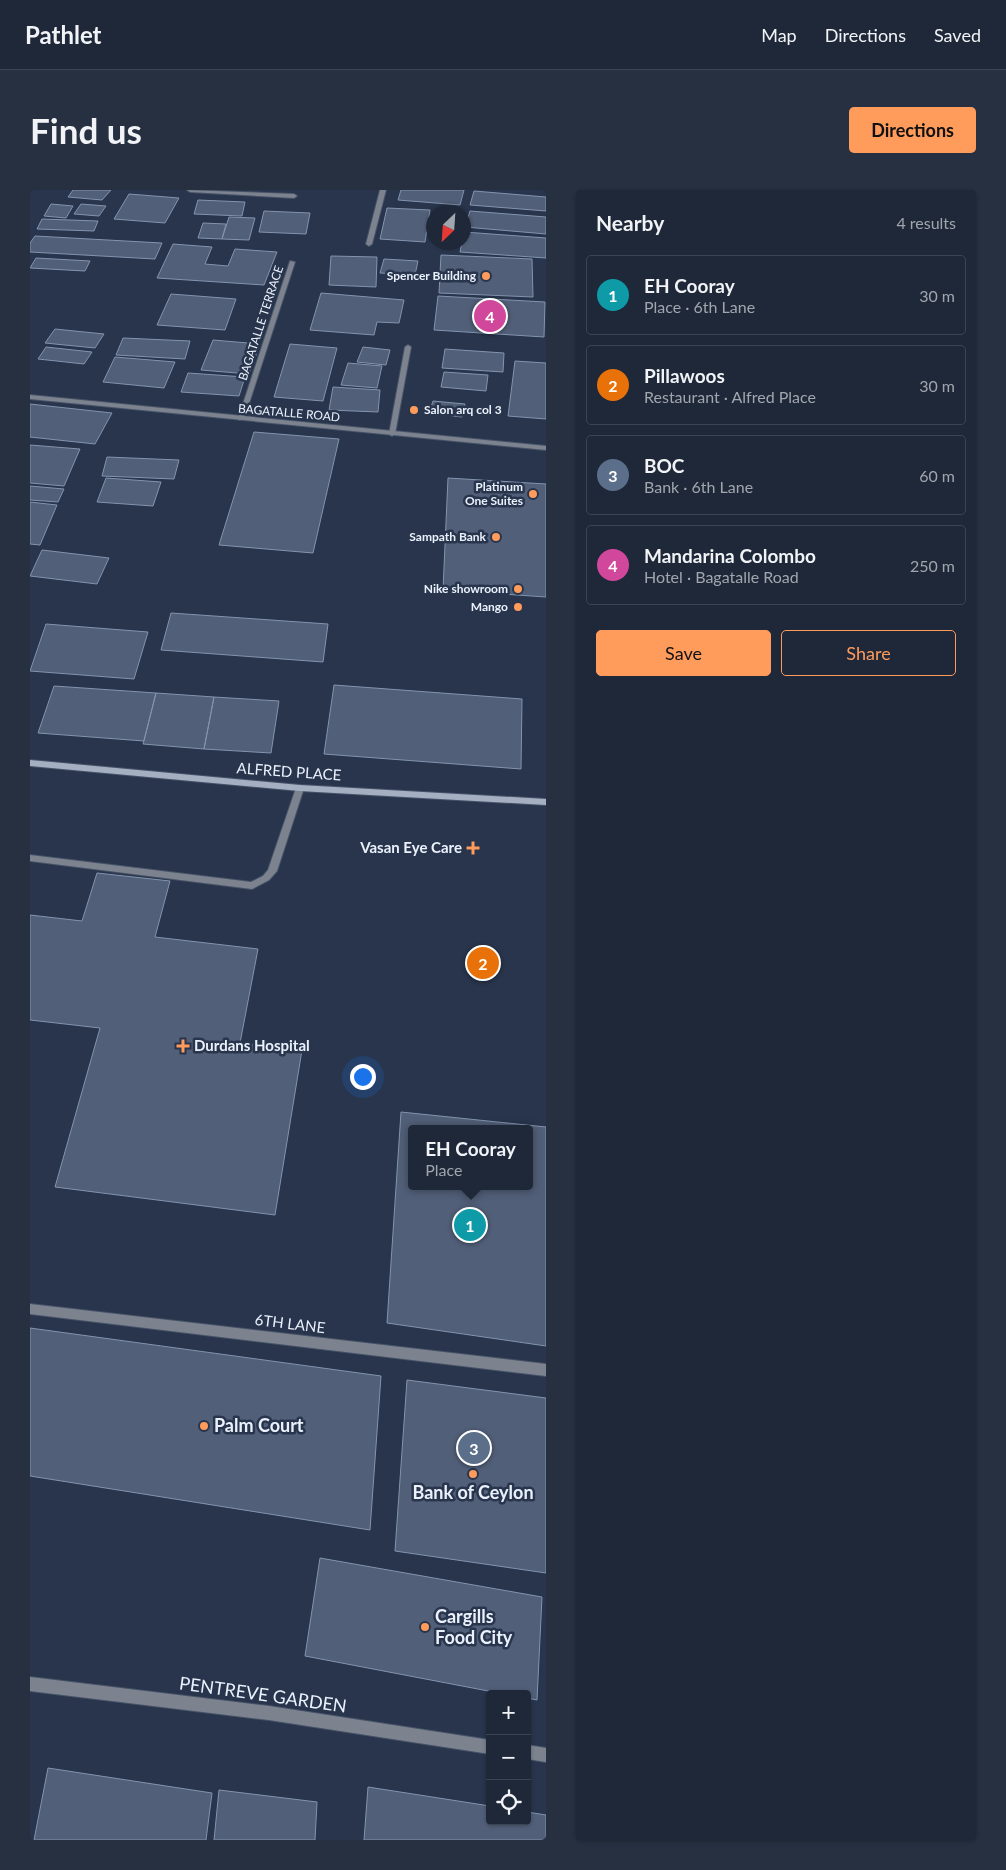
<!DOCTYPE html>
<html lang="en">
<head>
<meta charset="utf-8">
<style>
  :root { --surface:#1e2839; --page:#263041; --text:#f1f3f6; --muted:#a1a6ae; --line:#3c4453; --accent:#ff9b5b }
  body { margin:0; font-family:Lato,sans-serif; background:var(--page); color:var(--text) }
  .controls { position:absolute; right:15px; bottom:15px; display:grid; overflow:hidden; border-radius:5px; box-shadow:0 1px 4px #0004 }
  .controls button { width:45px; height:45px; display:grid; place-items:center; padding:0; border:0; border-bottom:1px solid var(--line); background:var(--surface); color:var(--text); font:25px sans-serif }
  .compass { position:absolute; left:396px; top:15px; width:45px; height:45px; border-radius:50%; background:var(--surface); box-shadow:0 1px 4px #0004; rotate:205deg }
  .you { position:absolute; left:332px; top:886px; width:18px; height:18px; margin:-12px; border:4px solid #fff; border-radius:50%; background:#1a73e8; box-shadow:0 0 0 8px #1a73e833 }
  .badge { display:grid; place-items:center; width:32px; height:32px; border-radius:50%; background:var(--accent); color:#fff; font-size:16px; font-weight:700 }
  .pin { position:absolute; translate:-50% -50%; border:2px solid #fff; box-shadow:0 1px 5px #0006 }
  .popup { position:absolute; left:378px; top:935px; width:125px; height:65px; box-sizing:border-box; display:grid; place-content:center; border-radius:5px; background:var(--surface); filter:drop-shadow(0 1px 4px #0005); font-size:16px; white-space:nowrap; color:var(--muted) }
  .popup b { font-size:19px; color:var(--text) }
  .popup::after { content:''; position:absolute; left:50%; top:100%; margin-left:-10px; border:10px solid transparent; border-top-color:var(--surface) }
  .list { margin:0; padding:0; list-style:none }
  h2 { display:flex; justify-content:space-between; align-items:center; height:65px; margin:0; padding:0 20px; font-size:21px }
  h2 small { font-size:16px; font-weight:400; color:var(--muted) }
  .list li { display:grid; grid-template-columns:32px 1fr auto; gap:15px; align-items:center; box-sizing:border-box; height:80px; margin:0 10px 10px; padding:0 10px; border:1px solid var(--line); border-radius:5px }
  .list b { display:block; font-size:19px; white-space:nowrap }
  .list p { margin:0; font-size:16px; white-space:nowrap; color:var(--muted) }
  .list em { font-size:16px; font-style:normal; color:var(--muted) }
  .actions { display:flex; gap:10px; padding:15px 20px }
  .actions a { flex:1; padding:11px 0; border:1px solid var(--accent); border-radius:5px; text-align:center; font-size:18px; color:var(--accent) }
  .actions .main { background:var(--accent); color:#111 }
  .icon { flex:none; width:28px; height:28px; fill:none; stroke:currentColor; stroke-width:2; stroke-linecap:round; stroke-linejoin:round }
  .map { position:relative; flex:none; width:516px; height:1650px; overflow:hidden; border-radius:5px }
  header { display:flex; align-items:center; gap:30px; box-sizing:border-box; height:70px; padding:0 25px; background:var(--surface); border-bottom:1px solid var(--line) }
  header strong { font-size:24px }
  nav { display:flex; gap:28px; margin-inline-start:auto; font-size:18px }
  .intro { display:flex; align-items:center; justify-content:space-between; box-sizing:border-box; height:120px; padding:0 30px }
  h1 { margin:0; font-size:35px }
  .button { padding:12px 22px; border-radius:5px; background:var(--accent); color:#111; font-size:18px; font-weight:700 }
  main { display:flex; gap:30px; padding:0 30px }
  aside { flex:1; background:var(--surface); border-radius:5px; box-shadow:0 1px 4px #0004 }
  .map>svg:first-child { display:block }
  .building { fill:#515f78; stroke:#8494af; fill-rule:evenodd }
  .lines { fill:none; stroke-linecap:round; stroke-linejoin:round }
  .service-casing { stroke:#475368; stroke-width:2 }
  .minor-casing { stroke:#475368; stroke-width:2 }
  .tertiary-casing { stroke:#475368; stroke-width:2 }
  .secondary-casing { stroke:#475368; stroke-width:2 }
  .service { fill:#7c838f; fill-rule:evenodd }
  .minor { fill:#7c838f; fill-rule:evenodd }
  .tertiary { fill:#7c838f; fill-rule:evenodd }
  .secondary { fill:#a4afc2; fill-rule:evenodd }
  .poi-dot { fill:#ff9b5b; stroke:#28354c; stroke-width:2 }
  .labels { text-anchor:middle; stroke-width:5; stroke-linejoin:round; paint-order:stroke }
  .far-poi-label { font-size:12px; font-weight:bold; fill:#eaf1fd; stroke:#28354c; text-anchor:end }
  .far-street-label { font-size:12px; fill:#eaf1fd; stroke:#28354c }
  .street-label { font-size:15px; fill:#eaf1fd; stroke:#28354c }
  .poi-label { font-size:15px; font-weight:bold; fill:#eaf1fd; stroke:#28354c; text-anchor:end }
  .near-poi-label { font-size:18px; font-weight:bold; fill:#eaf1fd; stroke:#28354c; text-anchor:start }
  .near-street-label { font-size:18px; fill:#eaf1fd; stroke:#28354c }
</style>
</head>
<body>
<header>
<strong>Pathlet</strong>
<nav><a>Map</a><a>Directions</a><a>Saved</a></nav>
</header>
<div class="intro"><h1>Find us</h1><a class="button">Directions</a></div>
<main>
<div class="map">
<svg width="516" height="1650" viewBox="0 0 516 1650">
  <rect width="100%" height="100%" fill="#28354c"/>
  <!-- building -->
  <path class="building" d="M43 0H81L72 10 38 7Z
    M371 0H434L430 15 368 10Z
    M444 1 516 7V21L440 15Z
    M99 4 149 8 135 33 84 29Z
    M168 10 215 12 212 26 164 24Z
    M21 14 43 16 36 28 14 26Z
    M51 14 76 16 69 26 44 24Z
    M357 18 400 20 395 52 350 49Z
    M234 21 280 23 276 44 229 42Z
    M440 21 516 27V44L435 37Z
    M199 27 225 28 219 50 192 49Z
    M12 29 68 31 64 41 7 39Z
    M173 33 196 34 192 49 168 48Z
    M434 42 516 48V68L430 62 432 52H433Z
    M5 46 132 53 125 69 0 62V53Z
    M143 54 182 57 175 74 198 76 205 59 247 62 234 95 127 88Z
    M411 65 502 69 503 107 409 103Z
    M301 66 347 67 346 97 299 95Z
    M6 68 60 71 55 81 0 78Z
    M354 69 388 71 385 85 350 83Z
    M291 103 374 110 369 133 347 132 344 145 280 140Z
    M141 104 206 109 195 140 127 135Z
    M408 106 515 112 514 147 404 140Z
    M25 139 74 144 65 158 15 153Z
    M93 148 160 151 155 169 86 165Z
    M183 150 230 154 219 184 171 180Z
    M260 154 307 158 293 211 244 207Z
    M16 157 62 162 54 174 8 169Z
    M333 157 360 160 356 175 327 172Z
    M415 159 474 163 473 182 412 178Z
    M85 167 145 172 134 198 73 192Z
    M485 171 516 173V229L478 226Z
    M318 173 352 176 347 198 311 195Z
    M414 182 458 185 456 201 411 197Z
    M158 183 215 187 209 206 151 202Z
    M303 197 350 200 348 222 299 220Z
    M403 211 435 214 432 227 399 223Z
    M0 214 82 223 65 254 0 247Z
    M224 242 309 249 283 363 189 355Z
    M0 255 50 259 34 296 0 293Z
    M77 267 149 270 144 289 72 286Z
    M76 288 131 292 123 316 67 312Z
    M418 288 516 294V407L413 400Z
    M0 296 34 299 28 312 0 310Z
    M0 312 27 315 10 355 0 354Z
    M12 360 79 368 67 394 0 386Z
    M141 423 298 434 293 472 131 460Z
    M16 434 118 442 104 489 0 481Z
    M304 495 492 509 491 579 294 564Z
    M24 496 126 503 114 551 8 543Z
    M126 503 184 507 174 559 113 554Z
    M184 507 249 511 241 563 174 559Z
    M67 683 140 691 125 747 228 759 210 853 272 860 245 1025 25 997 70 838 0 830V725L52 731Z
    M371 922 516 937V1156L357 1133ZM381 939H499V996H381Z
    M0 1138 351 1186 340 1340 0 1286Z
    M377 1190 516 1208V1383L365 1361Z
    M290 1368 512 1407 507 1510 497 1508V1504H474L275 1466Z
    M18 1578 182 1603 176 1650H4Z
    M338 1597 460 1616V1631H497V1622L516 1625V1650H334Z
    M189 1600 287 1612 285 1650H184Z"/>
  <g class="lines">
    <!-- service casing -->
    <g class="service-casing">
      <path id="service" d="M157 0 264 4 267 6 264 8 160 2Z
        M270 595 274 598 247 681 239 690 222 699 0 671V665L221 692 233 686 238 680 266 598Z"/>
    </g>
    <!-- minor casing -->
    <g class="minor-casing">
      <path id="minor" d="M350 0H356L342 54 339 56 336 54Z
        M260 71 265 72 214 229 209 230 208 229Z
        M378 155 381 157 365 244 362 246 359 244 375 157Z
        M0 1114 516 1174V1186L0 1124Z
        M0 1487 239 1516 460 1550V1564L239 1530 0 1501Z
        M497 1555 516 1558V1572L497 1569Z"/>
    </g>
    <!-- tertiary casing -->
    <g class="tertiary-casing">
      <path id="tertiary" d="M0 205 516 256V260L0 209Z"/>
    </g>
    <!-- secondary casing -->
    <g class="secondary-casing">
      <path id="secondary" d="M0 570 270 595 516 609V615L270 601 0 576Z"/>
    </g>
    <!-- service -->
    <use href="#service" class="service"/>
    <!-- minor -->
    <use href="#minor" class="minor"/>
    <!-- tertiary -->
    <use href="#tertiary" class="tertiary"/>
    <!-- secondary -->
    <use href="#secondary" class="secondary"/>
  </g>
  <!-- markers -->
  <g class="poi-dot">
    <circle cx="456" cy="86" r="5"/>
    <circle cx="384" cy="220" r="5"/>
    <circle cx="503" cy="304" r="5"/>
    <circle cx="466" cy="347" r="5"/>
    <circle cx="488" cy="399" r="5"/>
    <circle cx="488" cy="417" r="5"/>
    <path d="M440.5 650.5h5v5h5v5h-5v5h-5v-5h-5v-5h5z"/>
    <path d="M150.5 848.5h5v5h5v5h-5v5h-5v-5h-5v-5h5z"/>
    <circle cx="174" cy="1236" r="5"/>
    <circle cx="443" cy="1284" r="5"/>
    <circle cx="395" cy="1437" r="5"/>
  </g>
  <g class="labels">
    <!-- far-poi labels -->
    <g class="far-poi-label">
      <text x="446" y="90">Spencer Building</text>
      <text x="394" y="224" text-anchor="start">Salon arq col 3</text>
      <text x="493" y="301">Platinum<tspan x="493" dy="14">One Suites</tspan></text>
      <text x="456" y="351">Sampath Bank</text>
      <text x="478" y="403">Nike showroom</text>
      <text x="478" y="421">Mango</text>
    </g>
    <!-- far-street labels -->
    <g class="far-street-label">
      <text transform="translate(231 133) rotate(-72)" y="4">BAGATALLE TERRACE</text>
      <text transform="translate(259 223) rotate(5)" y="4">BAGATALLE ROAD</text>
    </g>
    <!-- street labels -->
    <g class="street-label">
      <text transform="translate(259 582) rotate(4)" y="5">ALFRED PLACE</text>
      <text transform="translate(260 1134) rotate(7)" y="5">6TH LANE</text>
    </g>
    <!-- poi labels -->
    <g class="poi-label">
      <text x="432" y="663">Vasan Eye Care</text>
      <text x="164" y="861" text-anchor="start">Durdans Hospital</text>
    </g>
    <!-- near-poi labels -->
    <g class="near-poi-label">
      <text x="184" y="1242">Palm Court</text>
      <text x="443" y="1309" text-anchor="middle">Bank of Ceylon</text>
      <text x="405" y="1433">Cargills<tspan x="405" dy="21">Food City</tspan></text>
    </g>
    <!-- near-street labels -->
    <g class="near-street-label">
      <text transform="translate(233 1505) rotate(8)" y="6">PENTREVE GARDEN</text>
    </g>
  </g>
</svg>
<div class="controls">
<button>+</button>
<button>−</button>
<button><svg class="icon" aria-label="locate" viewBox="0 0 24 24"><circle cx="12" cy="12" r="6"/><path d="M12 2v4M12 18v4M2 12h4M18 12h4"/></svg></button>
</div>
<svg class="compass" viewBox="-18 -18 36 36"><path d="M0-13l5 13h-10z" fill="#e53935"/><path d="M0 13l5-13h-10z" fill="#a1a6ae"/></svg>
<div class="you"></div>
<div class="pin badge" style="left:440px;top:1035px;background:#0f9aa8">1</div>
<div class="popup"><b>EH Cooray</b>Place</div>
<div class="pin badge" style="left:453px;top:773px;background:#e8710a">2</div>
<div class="pin badge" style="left:444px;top:1258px;background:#5c6f8a">3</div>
<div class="pin badge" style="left:460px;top:126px;background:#d1479c">4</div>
</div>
<aside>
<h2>Nearby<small>4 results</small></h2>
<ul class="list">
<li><span class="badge" style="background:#0f9aa8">1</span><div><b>EH Cooray</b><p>Place · 6th Lane</p></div><em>30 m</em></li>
<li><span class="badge" style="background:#e8710a">2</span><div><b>Pillawoos</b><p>Restaurant · Alfred Place</p></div><em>30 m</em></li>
<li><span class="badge" style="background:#5c6f8a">3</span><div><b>BOC</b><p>Bank · 6th Lane</p></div><em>60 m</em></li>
<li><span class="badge" style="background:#d1479c">4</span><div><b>Mandarina Colombo</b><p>Hotel · Bagatalle Road</p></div><em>250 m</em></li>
</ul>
<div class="actions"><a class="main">Save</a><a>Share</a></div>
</aside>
</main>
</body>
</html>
